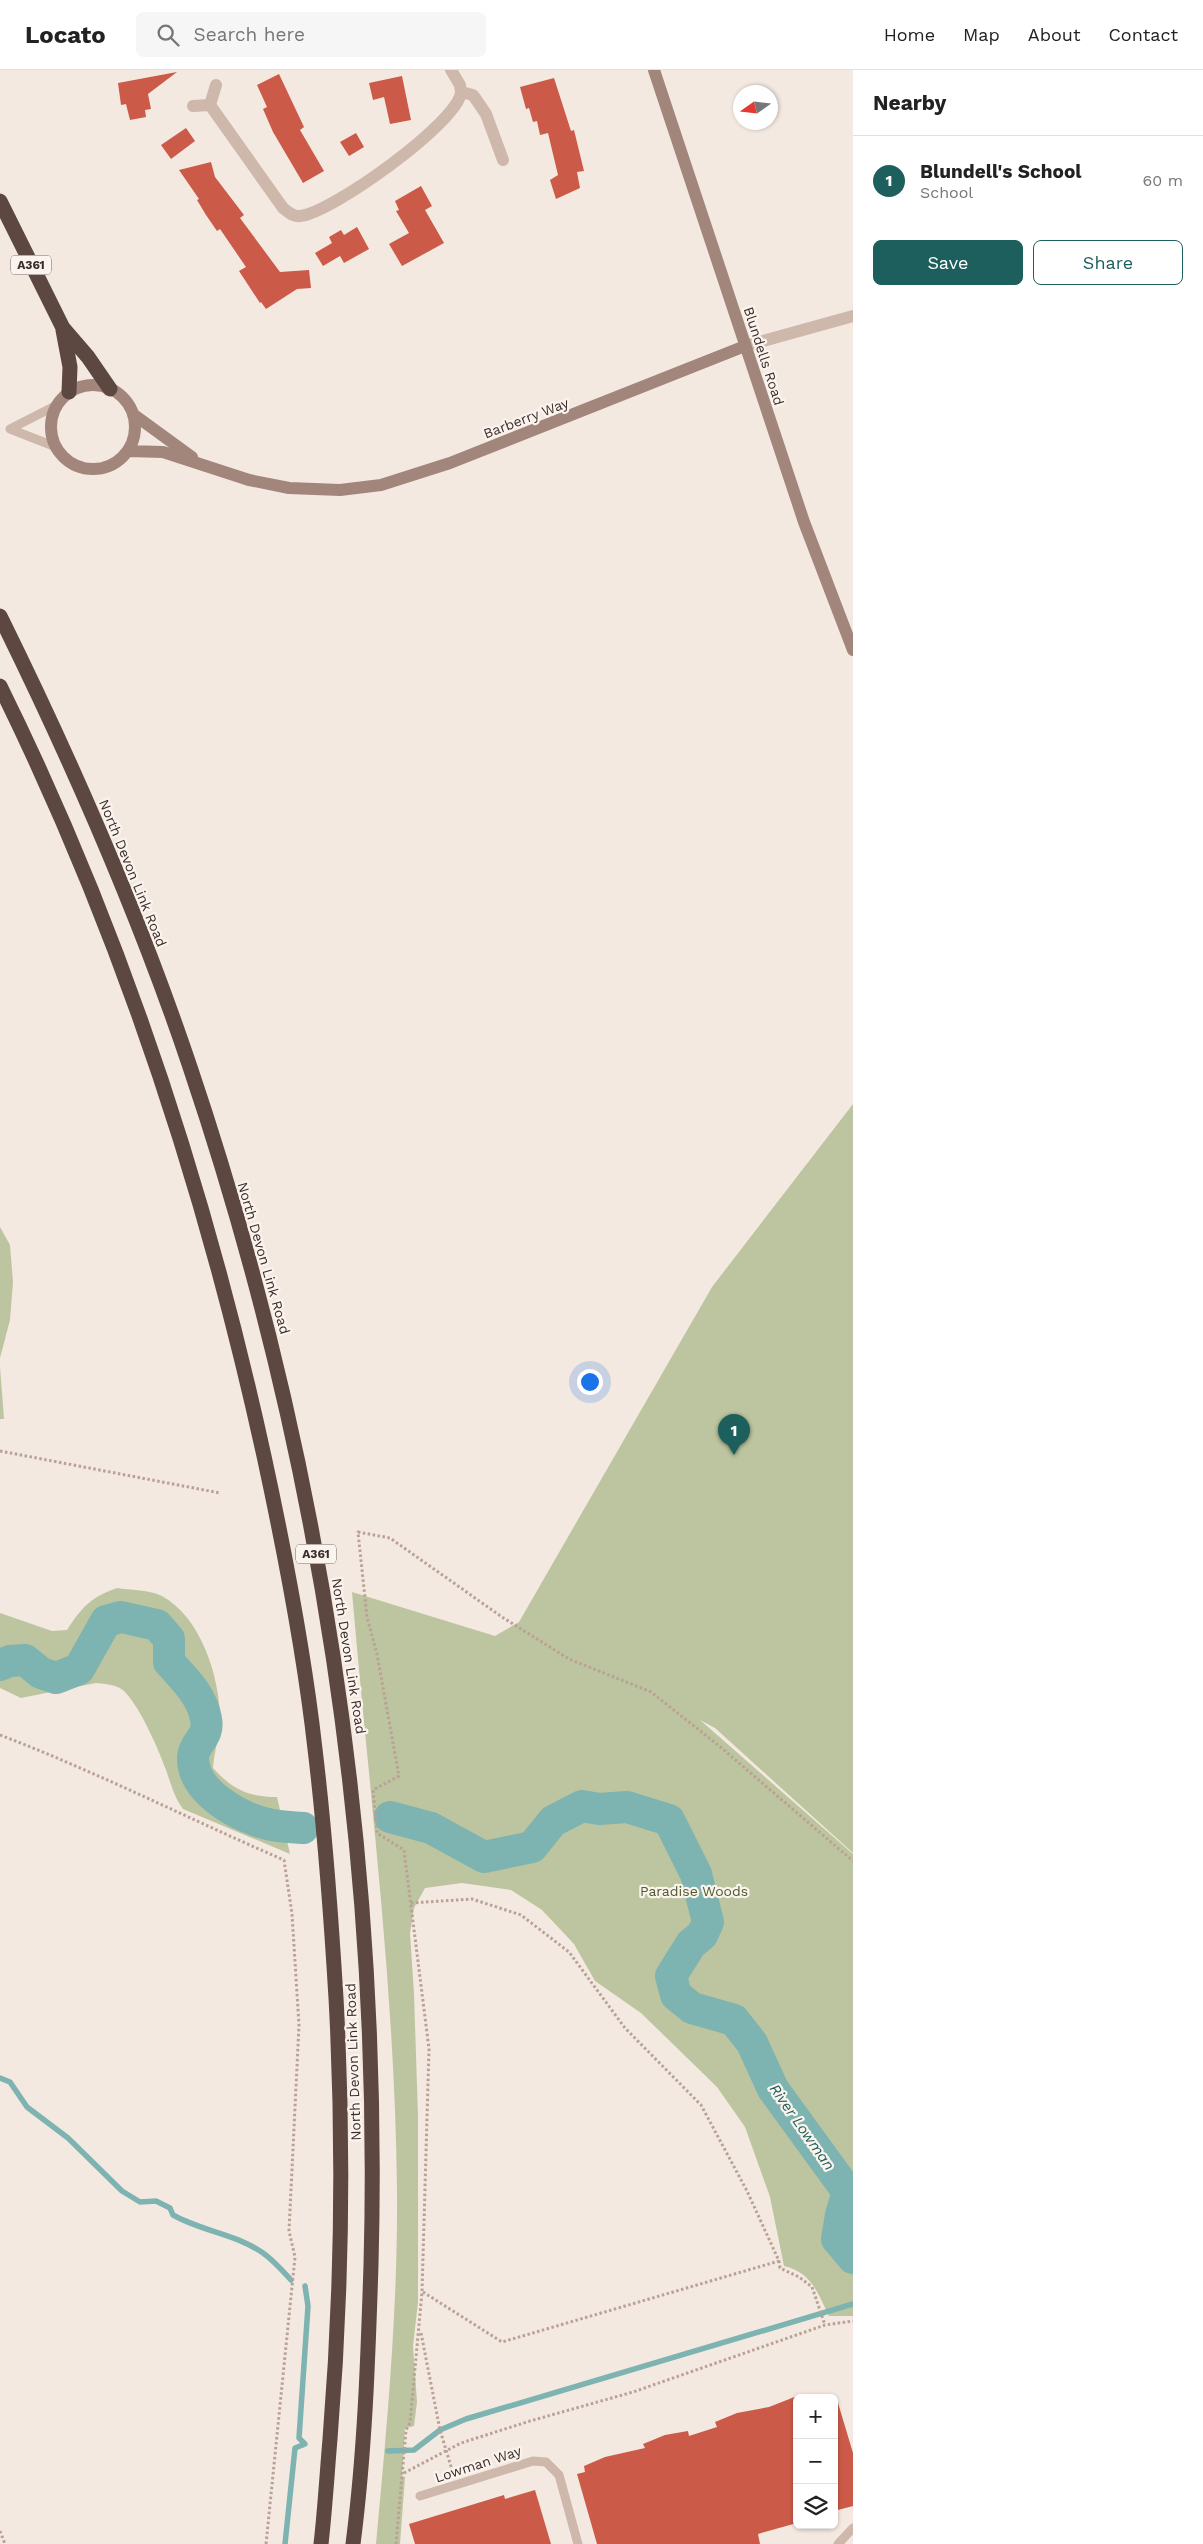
<!DOCTYPE html>
<html lang="en">
<head>
<meta charset="utf-8">
<style>
  :root { --surface:#fff; --page:#f6f6f6; --text:#222; --muted:#767676; --line:#e0e0e0; --accent:#1d5f5d }
  body { margin:0; font-family:"Work Sans",sans-serif; background:var(--page); color:var(--text) }
  .controls { position:absolute; right:15px; bottom:15px; display:grid; overflow:hidden; border-radius:8px; box-shadow:0 1px 4px #0004 }
  .controls button { width:45px; height:45px; display:grid; place-items:center; padding:0; border:0; border-bottom:1px solid var(--line); background:var(--surface); color:var(--text); font:25px sans-serif }
  .compass { position:absolute; left:733px; top:15px; width:45px; height:45px; border-radius:50%; background:var(--surface); box-shadow:0 1px 4px #0004; rotate:256deg }
  .you { position:absolute; left:589px; top:1311px; width:18px; height:18px; margin:-12px; border:4px solid #fff; border-radius:50%; background:#1a73e8; box-shadow:0 0 0 8px #1a73e833 }
  .badge { display:grid; place-items:center; width:32px; height:32px; border-radius:50%; background:var(--accent); color:#fff; font-size:16px; font-weight:700 }
  .pin { position:absolute; translate:-50% -41px; filter:drop-shadow(0 1px 2px #0008) }
  .pin::after { content:''; position:absolute; top:26px; width:18px; height:15px; background:inherit; clip-path:polygon(0 0,100% 0,50% 100%) }
  .list { margin:0; padding:0; list-style:none }
  h2 { display:flex; justify-content:space-between; align-items:center; height:65px; margin:0; padding:0 20px; font-size:21px }
  h2 small { font-size:16px; font-weight:400; color:var(--muted) }
  .list li { display:grid; grid-template-columns:32px 1fr auto; gap:15px; align-items:center; box-sizing:border-box; height:90px; padding:0 20px; border-top:1px solid var(--line) }
  .list b { display:block; font-size:19px; white-space:nowrap }
  .list p { margin:0; font-size:16px; white-space:nowrap; color:var(--muted) }
  .list em { font-size:16px; font-style:normal; color:var(--muted) }
  .actions { display:flex; gap:10px; padding:15px 20px }
  .actions a { flex:1; padding:11px 0; border:1px solid var(--accent); border-radius:8px; text-align:center; font-size:18px; color:var(--accent) }
  .actions .main { background:var(--accent); color:#fff }
  .icon { flex:none; width:28px; height:28px; fill:none; stroke:currentColor; stroke-width:2; stroke-linecap:round; stroke-linejoin:round }
  .map { position:relative; flex:none; width:853px; height:2474px; overflow:hidden }
  header { display:flex; align-items:center; gap:30px; box-sizing:border-box; height:70px; padding:0 25px; background:var(--surface); border-bottom:1px solid var(--line) }
  header strong { font-size:24px }
  nav { display:flex; gap:28px; margin-inline-start:auto; font-size:18px }
  .search { width:350px; height:45px; background:var(--page); display:flex; align-items:center; gap:12px; box-sizing:border-box; padding:0 18px; border-radius:8px; color:var(--muted); font-size:19px }
  main { display:flex }
  aside { flex:1; background:var(--surface) }
  .map>svg:first-child { display:block }
  .green { fill:#bcc59f }
  .lines { fill:none; stroke-linecap:round; stroke-linejoin:round }
  .stream { stroke:#7db3b0; stroke-width:5.5 }
  .river { stroke:#7db3b0; stroke-width:32 }
  .building { fill:#cb5a48 }
  .path { stroke:#baa195; stroke-width:3; stroke-dasharray:2.5 2.5; stroke-linecap:butt }
  .lane { stroke:#ceb7ab; stroke-width:9 }
  .street { stroke:#ceb7ab; stroke-width:12 }
  .secondary { stroke:#a2867c; stroke-width:12 }
  .highway { stroke:#5c4741; stroke-width:15 }
  .labels { text-anchor:middle; stroke-width:4.5; stroke-linejoin:round; paint-order:stroke }
  .shield { fill:#fbf3ed; stroke:#756964; stroke-width:1 }
  .shield-label { font-size:12px; font-weight:bold; fill:#3b2e2a }
  .street-label { font-size:14px; fill:#3b2e2a; stroke:#fbf3ed }
  .park-label { font-size:14px; fill:#4f5b2d; stroke:#fbf3ed }
  .water-label { font-size:15px; font-style:italic; fill:#1d5f5d; stroke:#fbf3ed }
</style>
</head>
<body>
<header>
<strong>Locato</strong>
<div class="search"><svg class="icon" aria-label="search" viewBox="0 0 24 24"><circle cx="10" cy="10" r="6"/><path d="M15 15l6 6"/></svg>Search here</div>
<nav><a>Home</a><a>Map</a><a>About</a><a>Contact</a></nav>
</header>
<main>
<div class="map">
<svg width="853" height="2474" viewBox="0 0 853 2474">
  <rect width="100%" height="100%" fill="#f4e9e0"/>
  <!-- green -->
  <path class="green" d="M853 1034V1783L715 1658 700 1650 853 1784V2246H829C818 2223 811 2202 784 2196L770 2127 745 2057 717 2017 641 1943 595 1911 574 1874 542 1840 511 1820 462 1813 425 1818 414 1838 410 1863 414 1924 418 2047V2232L413 2276 417 2332 414 2356 405 2358 402 2406 405 2407 400 2474H376C387 2356 398 2238 397 2120 395 1919 369 1721 352 1522L495 1566 519 1552 712 1217Z
    M0 1157 10 1175 13 1212 10 1250 0 1288Z
    M0 1297 4 1349H0Z
    M117 1518C130 1520 150 1520 162 1526 201 1547 220 1608 220 1649 220 1665 214 1682 213 1698 232 1719 248 1727 277 1727L290 1784 183 1739C174 1727 171 1714 166 1700 158 1678 141 1639 125 1622 119 1615 106 1614 96 1613L21 1628 0 1618V1543L52 1561 67 1560C82 1537 91 1527 117 1518Z"/>
  <g class="lines">
    <!-- stream -->
    <path class="stream" d="M0 2008 10 2012 27 2037 68 2068 122 2121 140 2132 156 2131 170 2138 173 2145C201 2161 236 2164 263 2183 273 2190 282 2200 291 2210
      M388 2381 414 2380 440 2360 466 2349 853 2234
      M285 2474 295 2378 305 2374 299 2368 308 2236 305 2216"/>
    <!-- river -->
    <path class="river" d="M0 1595 10 1591 25 1590 41 1603 56 1608 79 1599 106 1551 121 1547 157 1555 169 1569V1592C184 1609 202 1625 206 1649 210 1667 194 1672 193 1687 192 1723 242 1749 272 1755 282 1757 293 1757 303 1758
      M390 1747 431 1758 484 1787 532 1777 553 1751 582 1736 599 1739 627 1737 669 1750 696 1804 708 1852 702 1865 691 1874 671 1906 676 1925 692 1938 734 1950 752 1973 773 2019 848 2122 841 2145 837 2169 853 2188"/>
  </g>
  <!-- building -->
  <path class="building" d="M177 2 148 24 151 39 145 40 146 47 130 50 126 34 121 35 118 13Z
    M279 4 304 57 300 60 324 101 303 113 273 62 263 39 267 37 257 15Z
    M402 6 411 50 390 54 384 27 373 30 369 13Z
    M554 8 571 61 574 60 584 101 577 102 580 118 556 129 550 110 558 105 548 63 540 65 537 51 533 52 529 38 526 39 520 17Z
    M186 58 195 71 171 89 161 75Z
    M356 63 364 77 349 86 340 72Z
    M211 92 215 107 244 145 240 148 280 202 309 200 311 218 297 219 266 239 261 232 260 233 239 201 246 197 220 159 217 161 206 145 197 130 199 129 179 100Z
    M421 116 432 136 425 140 444 173 402 196 389 174 409 163 396 141 399 140 395 131Z
    M357 157 369 179 344 193 340 186 323 196 315 183 332 173 329 167 341 160 344 165Z
    M797 2326V2453L758 2464 760 2474H597L577 2404 585 2402 584 2396 605 2387 645 2378 643 2374 665 2365 688 2361 689 2366 717 2357 715 2352 737 2343 769 2337Z
    M834 2333H838L853 2383V2436L834 2441Z
    M535 2420 551 2474H415L409 2454 504 2425 505 2429Z"/>
  <g class="lines">
    <!-- path -->
    <path class="path" d="M0 1381 220 1423
      M0 1665C97 1702 189 1749 284 1790L292 1844 299 1955 289 2161 295 2187 266 2474
      M411 1833 472 1829 521 1845 569 1882 625 1958 701 2035 747 2121 779 2191 780 2198 799 2207 812 2217 825 2255
      M423 2222 502 2272 779 2191
      M421 2263 440 2360 453 2403
      M404 2403 461 2373 530 2351 633 2322 825 2255 853 2251
      M0 2461 5 2474
      M396 2474 406 2360 410 2353 422 2222 429 1979 404 1780 377 1763 373 1720 399 1706 377 1584 367 1547 358 1462 390 1468 502 1547 569 1589 651 1622 718 1675 853 1791"/>
    <!-- lane -->
    <path class="lane" d="M10 359 57 335
      M10 359 56 377
      M420 2426 533 2391 546 2392 559 2405 578 2474
      M838 2474 853 2458"/>
    <!-- street -->
    <path class="street" d="M451 0 460 15 461 22 473 25 486 44 503 90
      M210 35 283 138C288 142 293 147 300 146 330 144 459 52 461 22
      M193 36 210 35 216 15
      M745 276 853 246"/>
    <!-- secondary -->
    <path class="secondary" d="M654 0 804 452 853 580
      M51 357a42 42 0 1 1 84 0a42 42 0 1 1-84 0Z
      M133 344 192 387
      M128 381 163 382 249 410 289 418 340 420 381 415 450 393 745 276"/>
    <!-- highway -->
    <path class="highway" d="M0 131 63 258 88 287 110 319
      M63 260 70 297 69 322
      M0 546C72 692 138 842 190 997 320 1382 382 1789 371 2195 368 2288 365 2381 353 2474
      M0 616C120 859 206 1121 264 1386 285 1483 304 1580 315 1679 325 1762 331 1845 336 1928 344 2075 342 2222 330 2369 327 2404 325 2439 321 2474"/>
  </g>
  <g class="labels">
    <!-- shield labels -->
    <g class="shield">
      <rect x="11" y="185.5" width="40" height="19" rx="4"/>
      <rect x="296" y="1474.5" width="40" height="19" rx="4"/>
    </g>
    <g class="shield-label">
      <text x="31" y="199">A361</text>
      <text x="316" y="1488">A361</text>
    </g>
    <!-- street labels -->
    <g class="street-label">
      <text transform="translate(764 286) rotate(72)" y="5">Blundells Road</text>
      <text transform="translate(526 348) rotate(-21)" y="5">Barberry Way</text>
      <text transform="translate(133 803) rotate(68)" y="5">North Devon Link Road</text>
      <text transform="translate(264 1188) rotate(74)" y="5">North Devon Link Road</text>
      <text transform="translate(349 1586) rotate(81)" y="5">North Devon Link Road</text>
      <text transform="translate(353 1992) rotate(-92)" y="5">North Devon Link Road</text>
      <text transform="translate(478 2394) rotate(-18)" y="5">Lowman Way</text>
    </g>
    <!-- park labels -->
    <g class="park-label">
      <text x="694" y="1826">Paradise Woods</text>
    </g>
    <!-- water labels -->
    <g class="water-label">
      <text transform="translate(802 2057) rotate(55)" y="5">River Lowman</text>
    </g>
  </g>
</svg>
<div class="controls">
<button>+</button>
<button>−</button>
<button><svg class="icon" aria-label="layers" viewBox="0 0 24 24"><path d="M12 4l9 5-9 5-9-5zM3 14l9 5 9-5"/></svg></button>
</div>
<svg class="compass" viewBox="-18 -18 36 36"><path d="M0-13l5 13h-10z" fill="#e53935"/><path d="M0 13l5-13h-10z" fill="#767676"/></svg>
<div class="you"></div>
<div class="pin badge" style="left:734px;top:1385px">1</div>
</div>
<aside>
<h2>Nearby<small></small></h2>
<ul class="list">
<li><span class="badge">1</span><div><b>Blundell's School</b><p>School</p></div><em>60 m</em></li>
</ul>
<div class="actions"><a class="main">Save</a><a>Share</a></div>
</aside>
</main>
</body>
</html>
